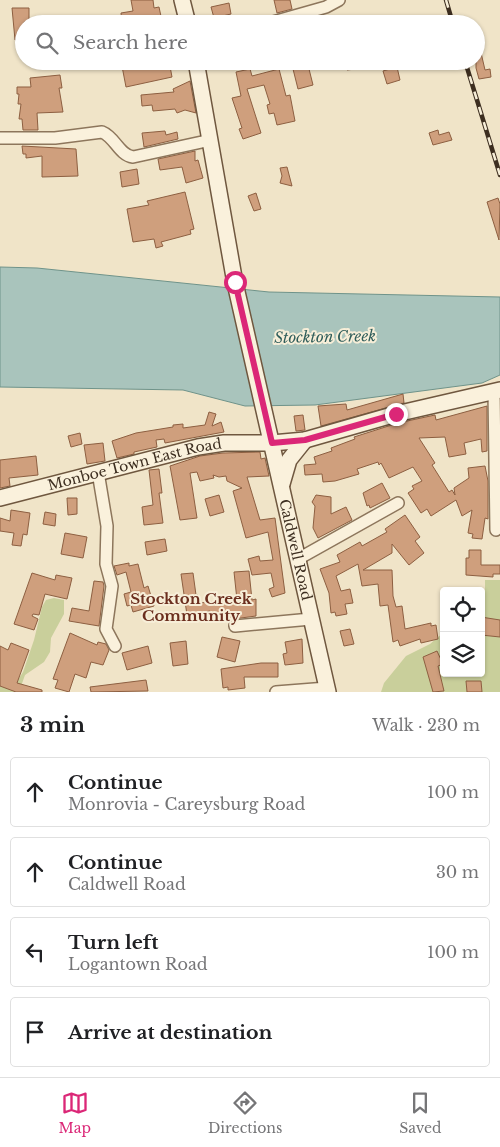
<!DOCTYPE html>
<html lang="en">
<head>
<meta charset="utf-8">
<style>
  :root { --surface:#fff; --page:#f6f6f6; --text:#202124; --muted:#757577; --line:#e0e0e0; --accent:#db2777 }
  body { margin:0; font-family:"Libre Baskerville",serif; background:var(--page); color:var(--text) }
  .controls { position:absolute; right:15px; bottom:15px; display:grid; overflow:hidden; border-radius:5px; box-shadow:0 1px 4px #0004 }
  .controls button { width:45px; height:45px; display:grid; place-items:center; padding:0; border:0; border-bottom:1px solid var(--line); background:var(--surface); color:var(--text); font:25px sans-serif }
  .stop { position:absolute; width:15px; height:15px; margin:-11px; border:4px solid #db2777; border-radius:50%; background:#fff }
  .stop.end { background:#db2777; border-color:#fff; box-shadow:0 1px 5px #0008 }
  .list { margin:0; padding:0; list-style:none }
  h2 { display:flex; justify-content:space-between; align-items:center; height:65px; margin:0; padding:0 20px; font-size:21px }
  h2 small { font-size:16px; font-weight:400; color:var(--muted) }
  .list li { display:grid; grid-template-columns:32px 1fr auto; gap:15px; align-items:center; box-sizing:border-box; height:70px; margin:0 10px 10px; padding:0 10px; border:1px solid var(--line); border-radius:5px }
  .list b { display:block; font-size:19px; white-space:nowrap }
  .list p { margin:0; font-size:16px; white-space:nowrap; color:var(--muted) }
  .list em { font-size:16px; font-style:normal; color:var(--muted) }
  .icon { flex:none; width:28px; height:28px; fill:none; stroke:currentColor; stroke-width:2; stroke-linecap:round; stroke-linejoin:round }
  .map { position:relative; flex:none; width:500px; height:692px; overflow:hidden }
  .search { position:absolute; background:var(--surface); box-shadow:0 1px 4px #0004; left:15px; right:15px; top:15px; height:55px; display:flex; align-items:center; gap:12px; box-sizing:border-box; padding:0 18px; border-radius:28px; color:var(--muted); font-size:19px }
  .sheet { height:385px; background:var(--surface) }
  nav { display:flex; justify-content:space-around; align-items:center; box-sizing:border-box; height:70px; border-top:1px solid var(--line); background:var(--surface); font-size:14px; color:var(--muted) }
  nav a { display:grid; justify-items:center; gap:2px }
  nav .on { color:var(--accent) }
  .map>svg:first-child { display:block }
  .green { fill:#c9cf9b }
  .water { fill:#a9c4bc; stroke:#6f938a }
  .building { fill:#cf9f7d; stroke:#8d5f41 }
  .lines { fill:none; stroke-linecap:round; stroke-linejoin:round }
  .street-casing { stroke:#8d765c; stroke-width:14 }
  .secondary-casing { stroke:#6f573f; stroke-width:18 }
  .street { stroke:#faf1dc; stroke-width:11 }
  .secondary { stroke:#faf1dc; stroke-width:15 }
  .rail-casing { stroke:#3d2e20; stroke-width:4.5 }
  .rail { stroke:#f7eed8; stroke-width:2.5; stroke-dasharray:8; stroke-linecap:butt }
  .route { stroke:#db2777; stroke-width:6 }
  .labels { text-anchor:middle; stroke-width:4; stroke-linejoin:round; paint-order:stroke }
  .street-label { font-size:14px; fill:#3d2e20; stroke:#f7eed8 }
  .water-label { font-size:15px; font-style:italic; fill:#2f5d5a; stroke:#f7eed8 }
  .neighbourhood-label { font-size:15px; font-weight:bold; fill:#6b2e1e; stroke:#f7eed8 }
</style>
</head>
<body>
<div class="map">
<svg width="500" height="692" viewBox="0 0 500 692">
  <rect width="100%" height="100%" fill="#f0e4c8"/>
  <!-- green -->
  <path class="green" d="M485 580H500V692H381L384 683 406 656 430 644 444 632V673H481V608L485 607Z
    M54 598 64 600V614L51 638 50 652 44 662 25 675 19 692H0V682L14 686 23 672 34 640 42 607 46 600Z"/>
  <!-- water -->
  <path class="water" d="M0 267 37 268 269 292 500 297V375L482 383 315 405 245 406 183 390 0 387Z"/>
  <!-- building -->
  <path class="building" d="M131 0H153L154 8 159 7 162 21 122 24 121 13 133 11Z
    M274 0H290L292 9 277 13Z
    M229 3 231 14 214 18 211 7Z
    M12 8H29V22H24V38L15 40Z
    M476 44H479L485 70 490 69 491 77 479 79 476 68Z
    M121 61H169L172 77 126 87Z
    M346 61H362L363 68 347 70Z
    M308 65 313 85 298 89 293 69Z
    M397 67 400 80 387 84 383 71Z
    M250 69 252 76 279 69 286 96 290 95 295 121 277 125 274 113 269 114 267 105 270 104 264 85 247 89 261 133 243 139 239 129 242 128 232 98 241 96 236 72Z
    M60 75 62 88H59L63 112 37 113 38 130H23L22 119H19L21 104H18L19 94H17V87H31L30 78Z
    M190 81 196 113 185 110 177 113 175 109 153 111 152 105 142 106 141 95 174 92 173 89Z
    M438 130 439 135 449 132 452 140 433 145 429 133Z
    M165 131 166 135 177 132 178 139 144 147 142 133Z
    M22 146 76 149 78 176 42 177V156L26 158V154H23Z
    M195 151V161L198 160 203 178 186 183 182 167 160 170 158 159Z
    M287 167 292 186 280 183 282 176 280 168Z
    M137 169 139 184 122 187 120 172Z
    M185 192 194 229 190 230 191 234 161 242 163 246 156 248 154 239 133 242 127 209 149 205 147 201Z
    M256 193 261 209 254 211 248 196Z
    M498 198 500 204 499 240 487 202Z
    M403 394 404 403 321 426 318 406 346 404 347 410Z
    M487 406V451L482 452 481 439 464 443 466 454 449 457 445 437 419 438 435 463 432 465 449 492 452 490 455 495 454 488 469 478 468 468 485 466 488 481V519L485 518 482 539 472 538 473 534 468 533 472 510 462 516 456 500 431 516 427 509 421 513 408 493 414 489 412 486 422 481 413 467 389 478 381 463 379 465 378 462 357 469 359 474 335 481 323 482 322 474 305 475 304 465 316 464 314 457 332 451 331 448 355 439 354 437 398 423 435 415 436 420Z
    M209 412 216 414 212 426 221 422 224 432 165 443 164 439 156 440 157 447 134 452V454L117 458 112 441 136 433 173 427V425L183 424V428L205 425Z
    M303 415 305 430 296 431 294 416Z
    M80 433 82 444 71 447 68 436Z
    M103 443 105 461 87 464 84 445Z
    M260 452 261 459 265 458 269 476 247 477 260 520 275 518 285 593 272 597 269 589 274 587 271 573 252 575 248 559 259 556 260 561 273 560 268 532 246 538 233 491 242 488 227 481 226 476 219 477 213 475 214 478 200 481 197 472 190 473 197 518 180 520 170 466 200 456 223 453Z
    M36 456 38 475 9 478 10 486 0 488V460Z
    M159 469 162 493H159L163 523 144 525 142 507 153 505 149 470Z
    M382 483 390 498 370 508 369 505 367 506 363 493Z
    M219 495 224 512 210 516 205 499Z
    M316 495 331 497V514L346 507 352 520 318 538 313 528 315 506 312 502Z
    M67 498H77V514L68 515Z
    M11 510 30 513 27 535 23 534 21 546 12 545 14 533 0 531V518L10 521Z
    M45 512 56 514 55 526 43 524Z
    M405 515 420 537 415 541 424 553 409 565 392 544V553L363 570H392L393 596 396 607 402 606 405 629 431 623V626L436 625 438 639 421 643 420 639 400 646 398 640 393 642 388 605 380 606 378 584 362 586 358 564 336 576 341 591 350 589 353 603 345 604 347 614 336 616 335 612 331 613 329 593 320 569 340 562 337 555 360 542 362 546 387 532 385 529Z
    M65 533 87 537 83 558 61 554Z
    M165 539 167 551 147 555 145 542Z
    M469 550H481V565H500V574H493V577L466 575V558H469Z
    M129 563V566L138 564 144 588 148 586 154 606 133 612 131 605 127 606 124 594 131 592 126 572 117 575 114 566Z
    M249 571 252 600 256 599V616L211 622 210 611 187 615 181 574 193 573 196 595H198L199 603 237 600 234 572Z
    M32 573 55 580 56 575 72 578 67 599 45 594 39 615 33 614 32 616 38 619 34 630 14 624Z
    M94 581 103 582 104 586 99 626 69 621 72 608 89 611Z
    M481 617 500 620V637L481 635Z
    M350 629 354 644 344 646 340 631Z
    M70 633 97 645 98 642 106 644 109 650 103 665 91 662 86 678 75 674 69 692 55 688 58 680 53 679Z
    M222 637 240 641 235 662 217 657Z
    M302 639 303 663 285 665 283 654 287 653 285 642Z
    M186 641 188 664 173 666 170 643Z
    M11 643 29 650 17 683 42 690V692H16L0 686V646L8 650Z
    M148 646 152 663 127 670 122 653Z
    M437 651 443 664 438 666 444 691 433 692 423 657Z
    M261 663H278V677H244L245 688 228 690V687L223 688 221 669Z
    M146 680 148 691 91 692 90 687Z
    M466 681H481L482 692H467Z"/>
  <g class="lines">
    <!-- street casing -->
    <g class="street-casing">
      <path id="street" d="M266 24 326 7 339 0
        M0 138H55L102 132C115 137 119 155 133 157L211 140
        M494 391 496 530
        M98 472 107 526 106 564 112 586 106 629 115 646
        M298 559 398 503
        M235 626 311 619
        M276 692 327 688"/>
    </g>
    <!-- secondary casing -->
    <g class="secondary-casing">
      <g id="secondary">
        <path d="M182 0 188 24"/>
        <path id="s1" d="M196 61 235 283 328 692"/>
        <path d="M282 484 289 460 305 440"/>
        <path id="s2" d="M0 498 198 447 224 443H272L305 440 396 414 500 390"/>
      </g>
    </g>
    <!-- street -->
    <use href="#street" class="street"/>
    <!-- secondary -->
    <use href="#secondary" class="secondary"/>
    <!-- rail casing -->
    <g class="rail-casing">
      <path id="rail" d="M446 0 453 24
        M465 61 500 175"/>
    </g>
    <!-- rail -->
    <use href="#rail" class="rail"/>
  </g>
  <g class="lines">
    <!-- route -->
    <path class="route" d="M235 282 272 443 305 440 396 414"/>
  </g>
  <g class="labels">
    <!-- street labels -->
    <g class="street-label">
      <text dy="5" stroke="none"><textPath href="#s2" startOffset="139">Monboe Town East Road</textPath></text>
      <text dy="5" stroke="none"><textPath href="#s1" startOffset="499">Caldwell Road</textPath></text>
    </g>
    <!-- water labels -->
    <g class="water-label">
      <text transform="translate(325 337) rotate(-1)" y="5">Stockton Creek</text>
    </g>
    <!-- neighbourhood labels -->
    <g class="neighbourhood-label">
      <text x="191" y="604">Stockton Creek<tspan x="191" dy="17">Community</tspan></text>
    </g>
  </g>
</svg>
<div class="controls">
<button><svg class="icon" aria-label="locate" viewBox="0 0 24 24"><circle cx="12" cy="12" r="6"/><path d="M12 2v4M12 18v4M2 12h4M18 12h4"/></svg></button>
<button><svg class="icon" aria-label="layers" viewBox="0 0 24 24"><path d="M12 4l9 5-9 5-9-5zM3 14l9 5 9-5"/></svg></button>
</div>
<div class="stop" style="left:235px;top:282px"></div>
<div class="stop end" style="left:396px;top:414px"></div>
<div class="search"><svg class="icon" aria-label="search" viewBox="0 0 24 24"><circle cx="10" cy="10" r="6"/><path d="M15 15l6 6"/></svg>Search here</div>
</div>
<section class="sheet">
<h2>3 min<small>Walk · 230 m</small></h2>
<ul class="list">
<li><svg class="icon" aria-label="ahead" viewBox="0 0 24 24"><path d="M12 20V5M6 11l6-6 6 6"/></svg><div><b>Continue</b><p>Monrovia - Careysburg Road</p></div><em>100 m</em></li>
<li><svg class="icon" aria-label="ahead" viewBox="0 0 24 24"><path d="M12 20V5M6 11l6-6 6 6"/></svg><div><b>Continue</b><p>Caldwell Road</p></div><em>30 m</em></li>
<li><svg class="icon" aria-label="left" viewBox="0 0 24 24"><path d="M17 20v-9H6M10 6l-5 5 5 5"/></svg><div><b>Turn left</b><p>Logantown Road</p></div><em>100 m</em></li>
<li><svg class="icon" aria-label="arrive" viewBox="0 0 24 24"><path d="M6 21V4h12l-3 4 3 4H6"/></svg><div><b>Arrive at destination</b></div></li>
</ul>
</section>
<nav>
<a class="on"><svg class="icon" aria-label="map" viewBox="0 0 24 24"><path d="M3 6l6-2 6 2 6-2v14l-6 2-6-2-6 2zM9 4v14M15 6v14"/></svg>Map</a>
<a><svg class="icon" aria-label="directions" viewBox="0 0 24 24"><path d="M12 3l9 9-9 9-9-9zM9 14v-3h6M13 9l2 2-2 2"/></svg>Directions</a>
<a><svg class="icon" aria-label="saved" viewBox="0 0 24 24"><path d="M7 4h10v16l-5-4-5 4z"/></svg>Saved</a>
</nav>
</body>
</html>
